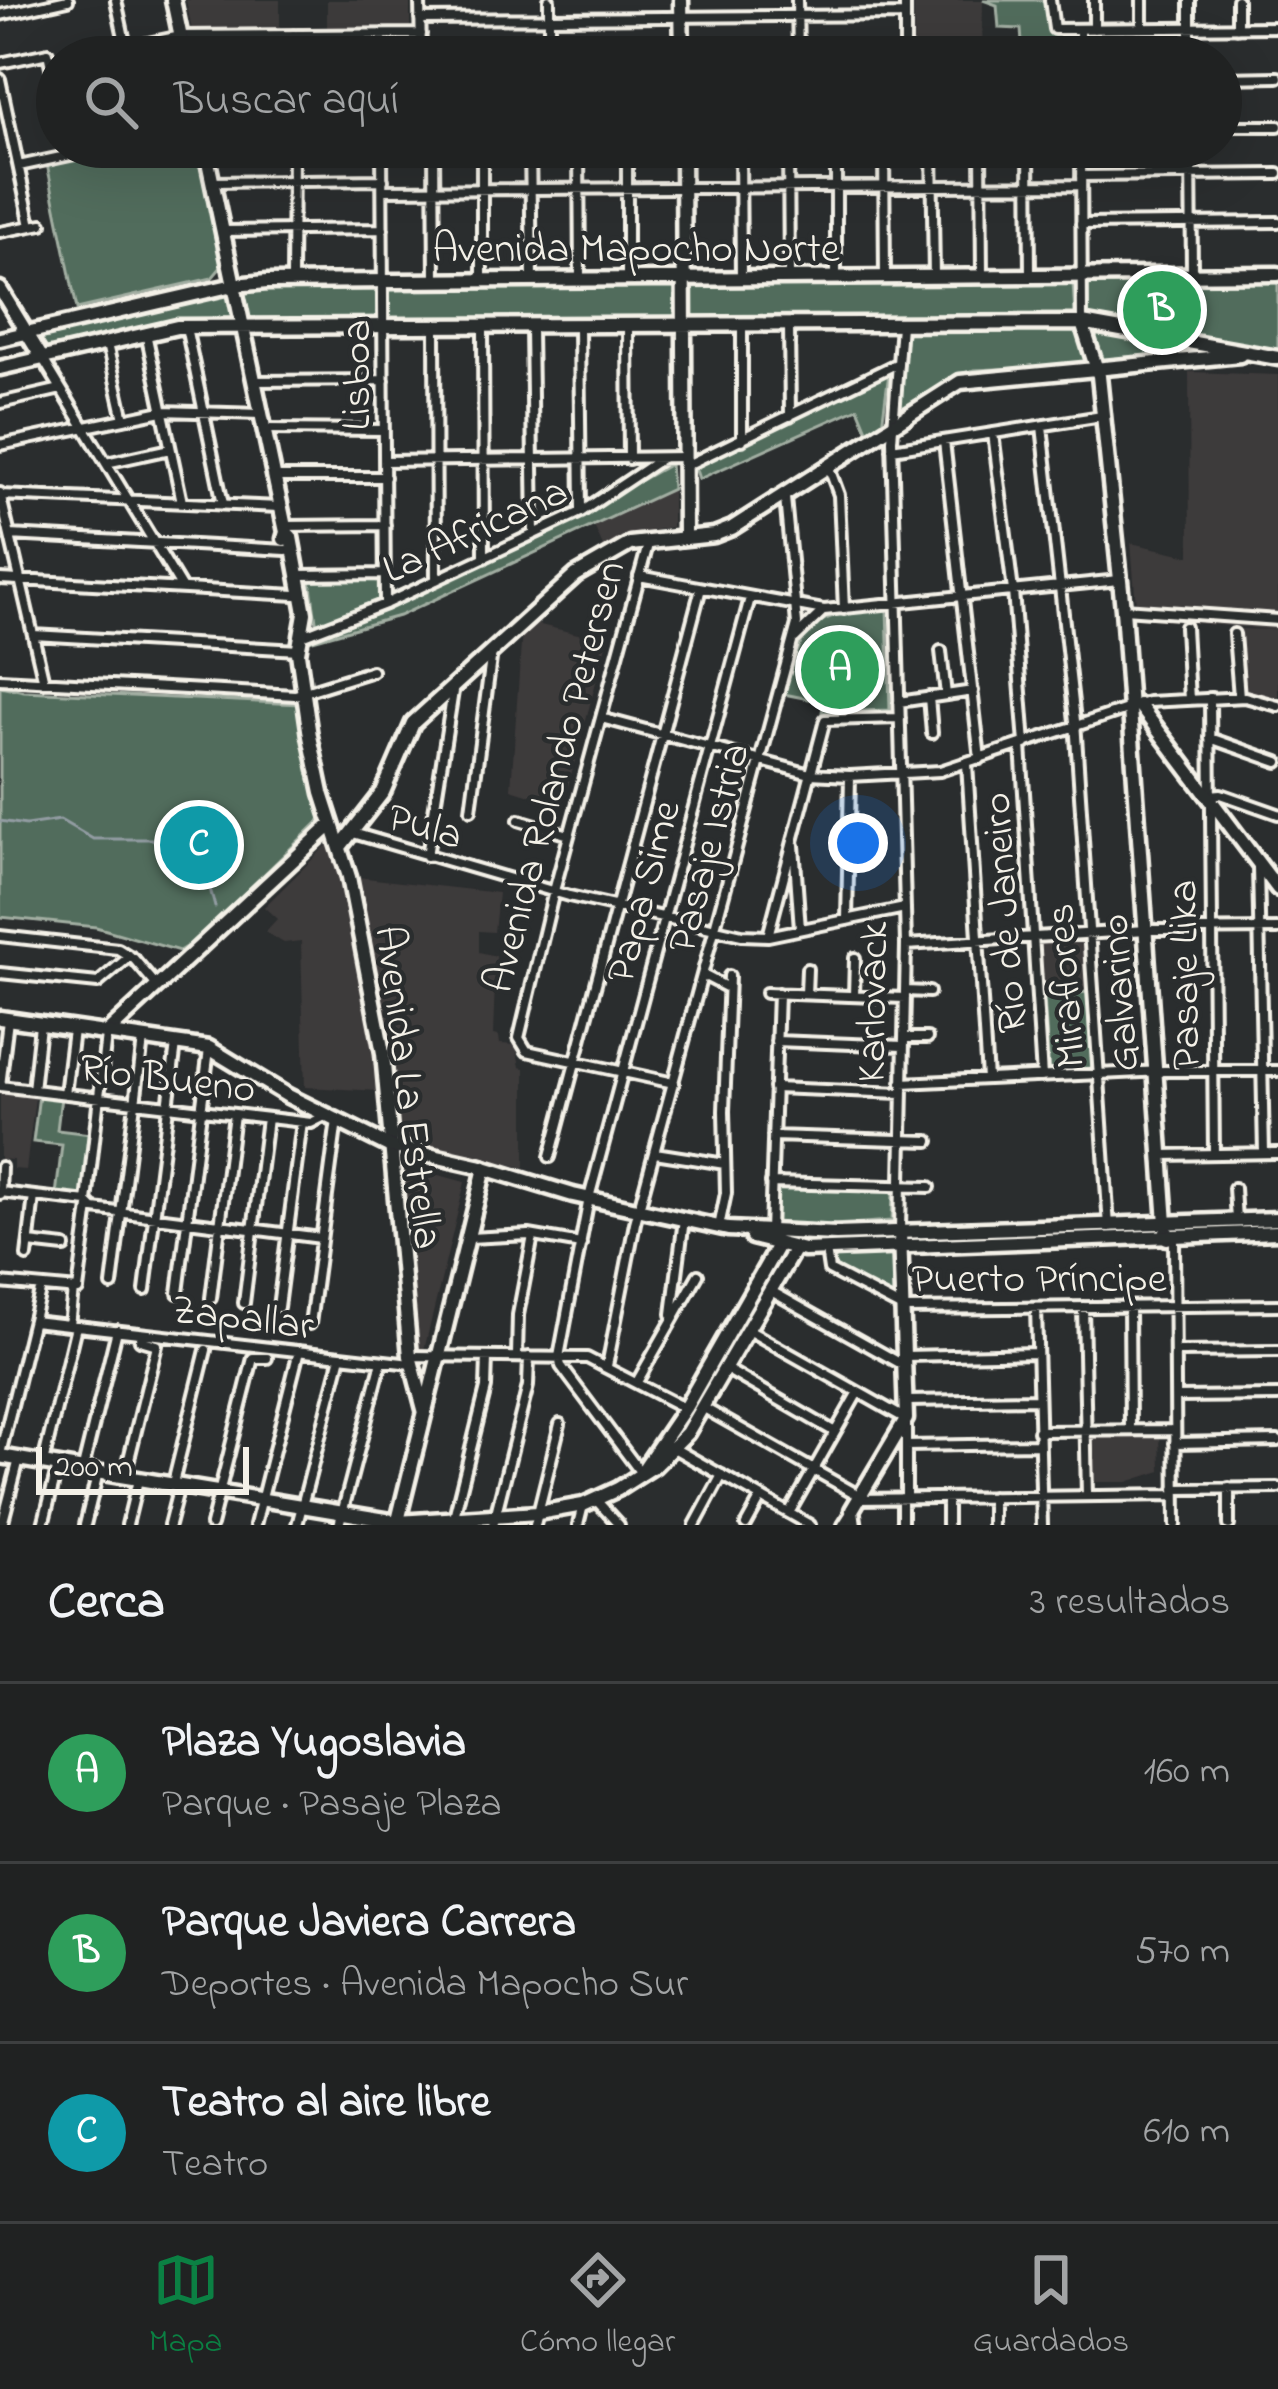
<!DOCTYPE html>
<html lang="es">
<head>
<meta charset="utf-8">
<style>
  :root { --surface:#202222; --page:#2d2f2f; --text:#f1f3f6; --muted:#a2a4a5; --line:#3d3f40; --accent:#0b8043 }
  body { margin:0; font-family:"Indie Flower",sans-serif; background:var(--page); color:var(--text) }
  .scale { position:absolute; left:36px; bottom:30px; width:213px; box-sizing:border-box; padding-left:12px; border:6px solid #f4f1e8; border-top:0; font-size:33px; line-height:42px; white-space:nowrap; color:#f4f1e8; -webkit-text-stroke:9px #2a2d2e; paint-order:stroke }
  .you { position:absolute; left:858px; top:843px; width:42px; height:42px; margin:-30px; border:9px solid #fff; border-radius:50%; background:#1a73e8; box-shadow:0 0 0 18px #1a73e833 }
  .badge { display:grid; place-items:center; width:78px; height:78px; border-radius:50%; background:var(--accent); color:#fff; font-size:39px; font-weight:700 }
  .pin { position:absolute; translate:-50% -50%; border:6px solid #fff; box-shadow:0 3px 12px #0006 }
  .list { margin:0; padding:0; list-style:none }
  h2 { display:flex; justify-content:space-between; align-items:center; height:156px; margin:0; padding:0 48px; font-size:51px }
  h2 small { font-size:39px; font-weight:400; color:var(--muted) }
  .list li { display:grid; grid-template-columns:78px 1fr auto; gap:36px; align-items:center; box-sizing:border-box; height:180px; padding:0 48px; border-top:3px solid var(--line) }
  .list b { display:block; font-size:45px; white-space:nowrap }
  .list p { margin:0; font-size:39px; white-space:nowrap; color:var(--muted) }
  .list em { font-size:39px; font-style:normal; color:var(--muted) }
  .icon { flex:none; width:66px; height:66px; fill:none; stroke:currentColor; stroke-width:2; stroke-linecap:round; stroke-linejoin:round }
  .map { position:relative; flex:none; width:1278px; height:1525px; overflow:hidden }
  .search { position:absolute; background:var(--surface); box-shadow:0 12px 48px #0002; left:36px; right:36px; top:36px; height:132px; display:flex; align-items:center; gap:30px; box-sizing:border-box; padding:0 42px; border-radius:66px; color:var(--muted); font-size:45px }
  .sheet { height:696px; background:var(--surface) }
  nav { display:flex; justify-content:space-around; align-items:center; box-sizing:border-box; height:168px; border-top:3px solid var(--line); background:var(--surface); font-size:33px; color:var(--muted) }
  nav a { display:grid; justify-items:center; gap:6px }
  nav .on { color:var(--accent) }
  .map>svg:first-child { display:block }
  .built { fill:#3e3a3b }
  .green { fill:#516c5c; stroke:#a2aea2; stroke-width:3 }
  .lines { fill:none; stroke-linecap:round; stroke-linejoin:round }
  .stream { stroke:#929ca2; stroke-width:3 }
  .street-casing { stroke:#f4f1e8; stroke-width:16 }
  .secondary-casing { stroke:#f4f1e8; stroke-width:21 }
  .primary-casing { stroke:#f4f1e8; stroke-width:21 }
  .street { stroke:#2a2d2e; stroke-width:8 }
  .secondary { stroke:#2a2d2e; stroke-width:12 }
  .primary { stroke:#2a2d2e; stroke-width:12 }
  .labels { text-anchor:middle; stroke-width:9; stroke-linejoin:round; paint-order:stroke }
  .street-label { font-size:42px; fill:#f4f1e8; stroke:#2a2d2e }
</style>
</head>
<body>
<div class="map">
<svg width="1278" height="1525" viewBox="0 0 1278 1525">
  <rect width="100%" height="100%" fill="#2a2d2e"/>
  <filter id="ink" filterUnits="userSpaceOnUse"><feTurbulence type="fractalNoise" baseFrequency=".00833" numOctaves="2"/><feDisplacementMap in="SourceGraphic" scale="24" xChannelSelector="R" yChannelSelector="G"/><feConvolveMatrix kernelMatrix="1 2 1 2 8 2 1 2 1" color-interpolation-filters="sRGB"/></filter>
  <g filter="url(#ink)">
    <!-- built -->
    <path class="built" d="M186 0H280V30L192 31Z
      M327 0H410V28L327 29Z
      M914 0H983L982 56H913Z
      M1189 372 1278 375V700L1243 692 1241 629 1275 630 1137 618 1131 543 1190 556Z
      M672 489V527L638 533 604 549 594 526Z
      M532 623 607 641 563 805 511 789 522 630Z
      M328 844 337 860 381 1091 305 1087 301 941 284 943 265 932 277 919 264 907Z
      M357 877 498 893 494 932 479 931V952L496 956 493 1035 499 1036 500 1044 516 1045 520 1067 525 1068V1168L396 1138 387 1039Z
      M1084 940 1087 992 1044 997 1041 944Z
      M0 1092 35 1097 26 1170 13 1169V1160L0 1159Z
      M397 1164 465 1182 424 1350 418 1349Z
      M1160 1435 1161 1471 1127 1482H1090L1089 1436Z"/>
    <!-- green -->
    <path class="green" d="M983 0H1045L1051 34 1071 36V57H1023L1021 29 999 28 997 5Z
      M125 147H196L222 266 212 278 77 309 47 164Z
      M1278 277V354L1090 321 1084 316 1086 281Z
      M1073 283 1075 316 1070 320 696 321 691 316V288L695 285Z
      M668 284 675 289 676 315 671 322 389 321 388 291 393 286Z
      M376 287 379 291V320L372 325 250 324 242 292 247 289Z
      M218 292 228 296 233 322 163 324 48 351 41 349 37 340 40 334Z
      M1072 329 1078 333 1086 365 974 370 957 375 897 411 905 335 912 330Z
      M1091 332 1225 354 1103 365Z
      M889 373 882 425 868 432 858 408 699 479 695 467Z
      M670 464 672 489 399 616 309 641 533 540Z
      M381 577 382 600 317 628 310 579Z
      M887 607 890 710 822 712 824 702 784 694C805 617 810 617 887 607Z
      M0 686 24 691 301 704 321 819 194 942 179 951 96 927 0 917Z
      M1087 992 1092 1068 1049 1071 1044 997Z
      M39 1095 61 1097 57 1130 91 1134 83 1198 56 1195 62 1145 33 1142Z
      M777 1187 893 1191 892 1221 775 1229Z
      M898 1252 900 1304 830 1268V1256Z"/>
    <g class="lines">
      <!-- stream -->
      <path class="stream" d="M0 821 26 825 60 820 93 839H152L195 864 208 881 215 907"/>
      <!-- street casing -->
      <g class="street-casing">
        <path id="street" d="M116 0 126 47
          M420 0 421 57
          M549 0V57
          M797 0 798 57
          M905 0V57
          M1050 0 1054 29 1278 27
          M1094 0V29
          M1142 0V28
          M1190 0V57
          M1237 0V28
          M0 15 68 0
          M420 19 905 15
          M1080 29V57
          M293 35V57
          M382 35V57
          M81 57 181 36 421 34
          M0 63 48 53 57 94
          M1221 78 1278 77
          M0 79 31 226
          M1221 126H1278
          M382 147 385 604
          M434 147 435 280
          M482 147V280
          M530 147 532 279
          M579 147 580 279
          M627 147V279
          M740 147 741 278
          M788 147 789 277
          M836 147V277
          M884 147 885 277
          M932 147 934 277
          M981 147 982 276
          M1029 147 1030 275
          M1081 147 1082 323
          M1191 147 1192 273
          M19 166 108 147
          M1081 176 1278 174
          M212 182 383 180
          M383 190 1081 185
          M1081 224 1278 222
          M222 231 383 229
          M0 232 42 224
          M292 282 293 147
          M742 326V440
          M789 326 790 416
          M186 327 223 504
          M579 327 581 511
          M628 327 629 459
          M435 328 436 580
          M483 328 484 558
          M531 328 534 534
          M146 333 182 502
          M107 344 124 419
          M43 359 181 587
          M254 381 384 380
          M0 403 61 389
          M1042 426 1075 721 1109 1227
          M266 429 384 430
          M993 433 1013 591 1025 744
          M944 441 980 759
          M0 445 162 411 261 414
          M892 449 1102 416
          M385 461 685 457
          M106 463 170 449
          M685 466 896 364
          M829 468 839 495 844 609
          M274 477H385
          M0 493 44 682
          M0 495 279 507
          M285 526 385 525
          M10 535 286 550
          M649 541 554 891 519 1038 527 1051 674 1083
          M299 575 385 574
          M639 576 824 610 1119 580
          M0 579 296 595
          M1124 609 1278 620
          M1185 627 1189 700
          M1234 634 1239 697
          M33 635 299 650
          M302 636 385 604 581 512 662 458
          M795 638 823 611
          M941 651 946 695
          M0 679 295 695 372 671
          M929 697 932 733
          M1210 698 1214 1154
          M899 702 973 691
          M601 718 810 774 850 776 940 771 1148 702 1245 697 1278 706
          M1210 738 1278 762
          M1021 745 1042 1077
          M967 764 987 1079
          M1210 795 1221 794 1278 814
          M471 810 492 651
          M519 820 569 835
          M353 833 569 896 742 935 768 936 905 908
          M794 845 800 929
          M427 856 454 685
          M1258 867 1264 1153
          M847 920 850 776
          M0 936 118 949 134 959 157 986
          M768 936 825 720 900 718
          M906 945 1147 930 1278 929
          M0 973 98 983 130 956
          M703 975 728 988
          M905 991 929 992
          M766 993 905 998
          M806 994 807 969
          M854 996 855 958
          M8 1020 0 1086 311 1123 325 1116
          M904 1038H927
          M776 1041 903 1046
          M902 1083 1164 1071H1278
          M774 1088 902 1093
          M33 1090 40 1025
          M65 1094 73 1030
          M773 1136 929 1141
          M655 1153 725 1164
          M1162 1155 1278 1153
          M550 1157 701 588
          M771 1183 930 1187
          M1234 1188 1236 1220
          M0 1192 87 1202 94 1209 321 1238
          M0 1194 1 1167
          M87 1202 106 1035
          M719 1227 726 1193 724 1111 729 976
          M900 1230 906 945 892 440 901 325
          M770 1232 778 993
          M469 1238 529 1235 581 1244
          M1174 1238 1176 1525
          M29 1243 65 1247
          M826 1250 829 1270 904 1309 1278 1305
          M27 1256 34 1196
          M0 1283 78 1290 89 1207
          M112 1285 143 1040
          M145 1290 176 1044
          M771 1291 905 1366
          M178 1293 209 1049
          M211 1298 234 1114
          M244 1303 267 1118
          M278 1307 302 1122
          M1083 1307 1087 1496
          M1129 1307 1130 1430
          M1036 1308 1042 1525
          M672 1314 684 1219
          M33 1321 411 1364
          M310 1324 337 1120
          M69 1325 73 1290
          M748 1330 906 1419V1498
          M1176 1352 1278 1351
          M411 1356 587 1358 684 1408
          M517 1356 518 1315 533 1236
          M905 1356 1037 1353
          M559 1357 589 1198 750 598
          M559 1357 561 1366 641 1473
          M607 1366 635 1223 797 624 785 498
          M726 1369 835 1432
          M637 1382 698 1275
          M1176 1397 1278 1396
          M907 1401 1037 1399
          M704 1408 860 1496
          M1038 1431 1175 1430
          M1175 1443 1278 1441
          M670 1446 810 1525
          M906 1446 1038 1444
          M0 1454 41 1287
          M43 1463 76 1326
          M83 1468 117 1330
          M125 1475 157 1345 140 1340
          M173 1483 206 1350
          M1229 1488V1525
          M1175 1489 1278 1488
          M992 1497V1525
          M902 1498V1525
          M947 1498V1525
          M859 1499 1175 1495
          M596 1500 619 1525
          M789 1513 858 1392
          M2 1525 19 1459
          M43 1525 58 1466
          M85 1525 98 1472
          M127 1525 138 1480
          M169 1525 179 1486
          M211 1525 253 1358H267
          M255 1525 299 1351
          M297 1525 341 1356
          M339 1525 382 1361
          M452 1525 486 1388 487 1357
          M493 1525 528 1386 529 1357
          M535 1525 560 1424
          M578 1525 583 1505
          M695 1525 722 1475
          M746 1525 761 1498
          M843 1525 852 1511"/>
      </g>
      <!-- secondary casing -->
      <g class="secondary-casing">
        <path id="secondary" d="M173 0 185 57
          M681 0 682 57
          M205 147 286 532 284 539
          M683 147 685 537
          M0 289 42 358
          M1082 323 1099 376 1123 609 1167 1238
          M0 339 234 285 267 282 1278 274
          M0 368 177 327 1082 323 1278 358
          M286 532 291 537 305 613 298 653 310 736 322 793 349 877 383 1053 410 1356 425 1413
          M1139 705 1278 889
          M340 847 383 792 413 723 576 575 630 544 714 535 732 528 960 382 1240 355
          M106 1034 332 824
          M0 1456 398 1522 538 1513 583 1505 618 1489 654 1466 687 1433 794 1250
          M645 1467 685 1408 778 1245
          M397 1525 485 1168
          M854 1525 852 1510 906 1419 900 1232"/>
      </g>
      <!-- primary casing -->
      <g class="primary-casing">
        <path id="primary" d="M0 1018 209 1048 288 1096 389 1146 478 1166 573 1195 728 1229 836 1234 1278 1219
          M752 1237 804 1250 1278 1232"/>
      </g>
      <!-- street -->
      <use href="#street" class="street"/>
      <!-- secondary -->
      <use href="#secondary" class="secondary"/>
      <!-- primary -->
      <use href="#primary" class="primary"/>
    </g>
  </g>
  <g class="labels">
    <!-- street labels -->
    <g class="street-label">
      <text x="636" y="261">Avenida Mapocho Norte</text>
      <text transform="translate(354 375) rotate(-90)" y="15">Lisboa</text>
      <text transform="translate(474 528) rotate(-25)" y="15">La Africana</text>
      <text transform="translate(552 776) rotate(-75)" y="15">Avenida Rolando Petersen</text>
      <text transform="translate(426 824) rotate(16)" y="15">Pula</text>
      <text transform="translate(706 847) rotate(-75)" y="15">Pasaje Istria</text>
      <text transform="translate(641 891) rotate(-75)" y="15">Papa Sime</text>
      <text transform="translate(1002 913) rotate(-94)" y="15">Río de Janeiro</text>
      <text transform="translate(1182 975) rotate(-91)" y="15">Pasaje Lika</text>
      <text transform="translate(1063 986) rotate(-94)" y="15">Miraflores</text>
      <text transform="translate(1117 993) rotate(-94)" y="15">Galvarino</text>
      <text transform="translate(870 1002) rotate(-89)" y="15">Karlovack</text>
      <text transform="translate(168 1076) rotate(7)" y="15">Río Bueno</text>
      <text transform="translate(411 1087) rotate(83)" y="15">Avenida La Estrella</text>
      <text x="1039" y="1291">Puerto Príncipe</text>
      <text transform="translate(243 1315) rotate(7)" y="15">Zapallar</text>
    </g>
  </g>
</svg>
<div class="scale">200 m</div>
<div class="you"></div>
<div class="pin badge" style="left:840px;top:670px;background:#2e9e5b">A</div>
<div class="pin badge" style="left:1162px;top:310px;background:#2e9e5b">B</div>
<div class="pin badge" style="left:199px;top:845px;background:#0f9aa8">C</div>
<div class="search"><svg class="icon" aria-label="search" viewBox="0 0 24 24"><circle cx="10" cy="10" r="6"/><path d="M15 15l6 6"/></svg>Buscar aquí</div>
</div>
<section class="sheet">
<h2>Cerca<small>3 resultados</small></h2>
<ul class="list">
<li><span class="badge" style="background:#2e9e5b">A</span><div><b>Plaza Yugoslavia</b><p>Parque · Pasaje Plaza</p></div><em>160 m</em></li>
<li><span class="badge" style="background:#2e9e5b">B</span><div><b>Parque Javiera Carrera</b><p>Deportes · Avenida Mapocho Sur</p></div><em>570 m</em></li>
<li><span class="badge" style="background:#0f9aa8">C</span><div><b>Teatro al aire libre</b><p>Teatro</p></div><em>610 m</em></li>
</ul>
</section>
<nav>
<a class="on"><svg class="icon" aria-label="map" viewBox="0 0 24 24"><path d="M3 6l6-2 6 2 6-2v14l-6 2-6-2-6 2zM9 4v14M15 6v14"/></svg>Mapa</a>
<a><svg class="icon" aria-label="directions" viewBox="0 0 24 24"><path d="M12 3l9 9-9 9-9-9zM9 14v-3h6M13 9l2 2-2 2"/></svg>Cómo llegar</a>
<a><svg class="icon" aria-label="saved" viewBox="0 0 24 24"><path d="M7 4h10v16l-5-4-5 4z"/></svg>Guardados</a>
</nav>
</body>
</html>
